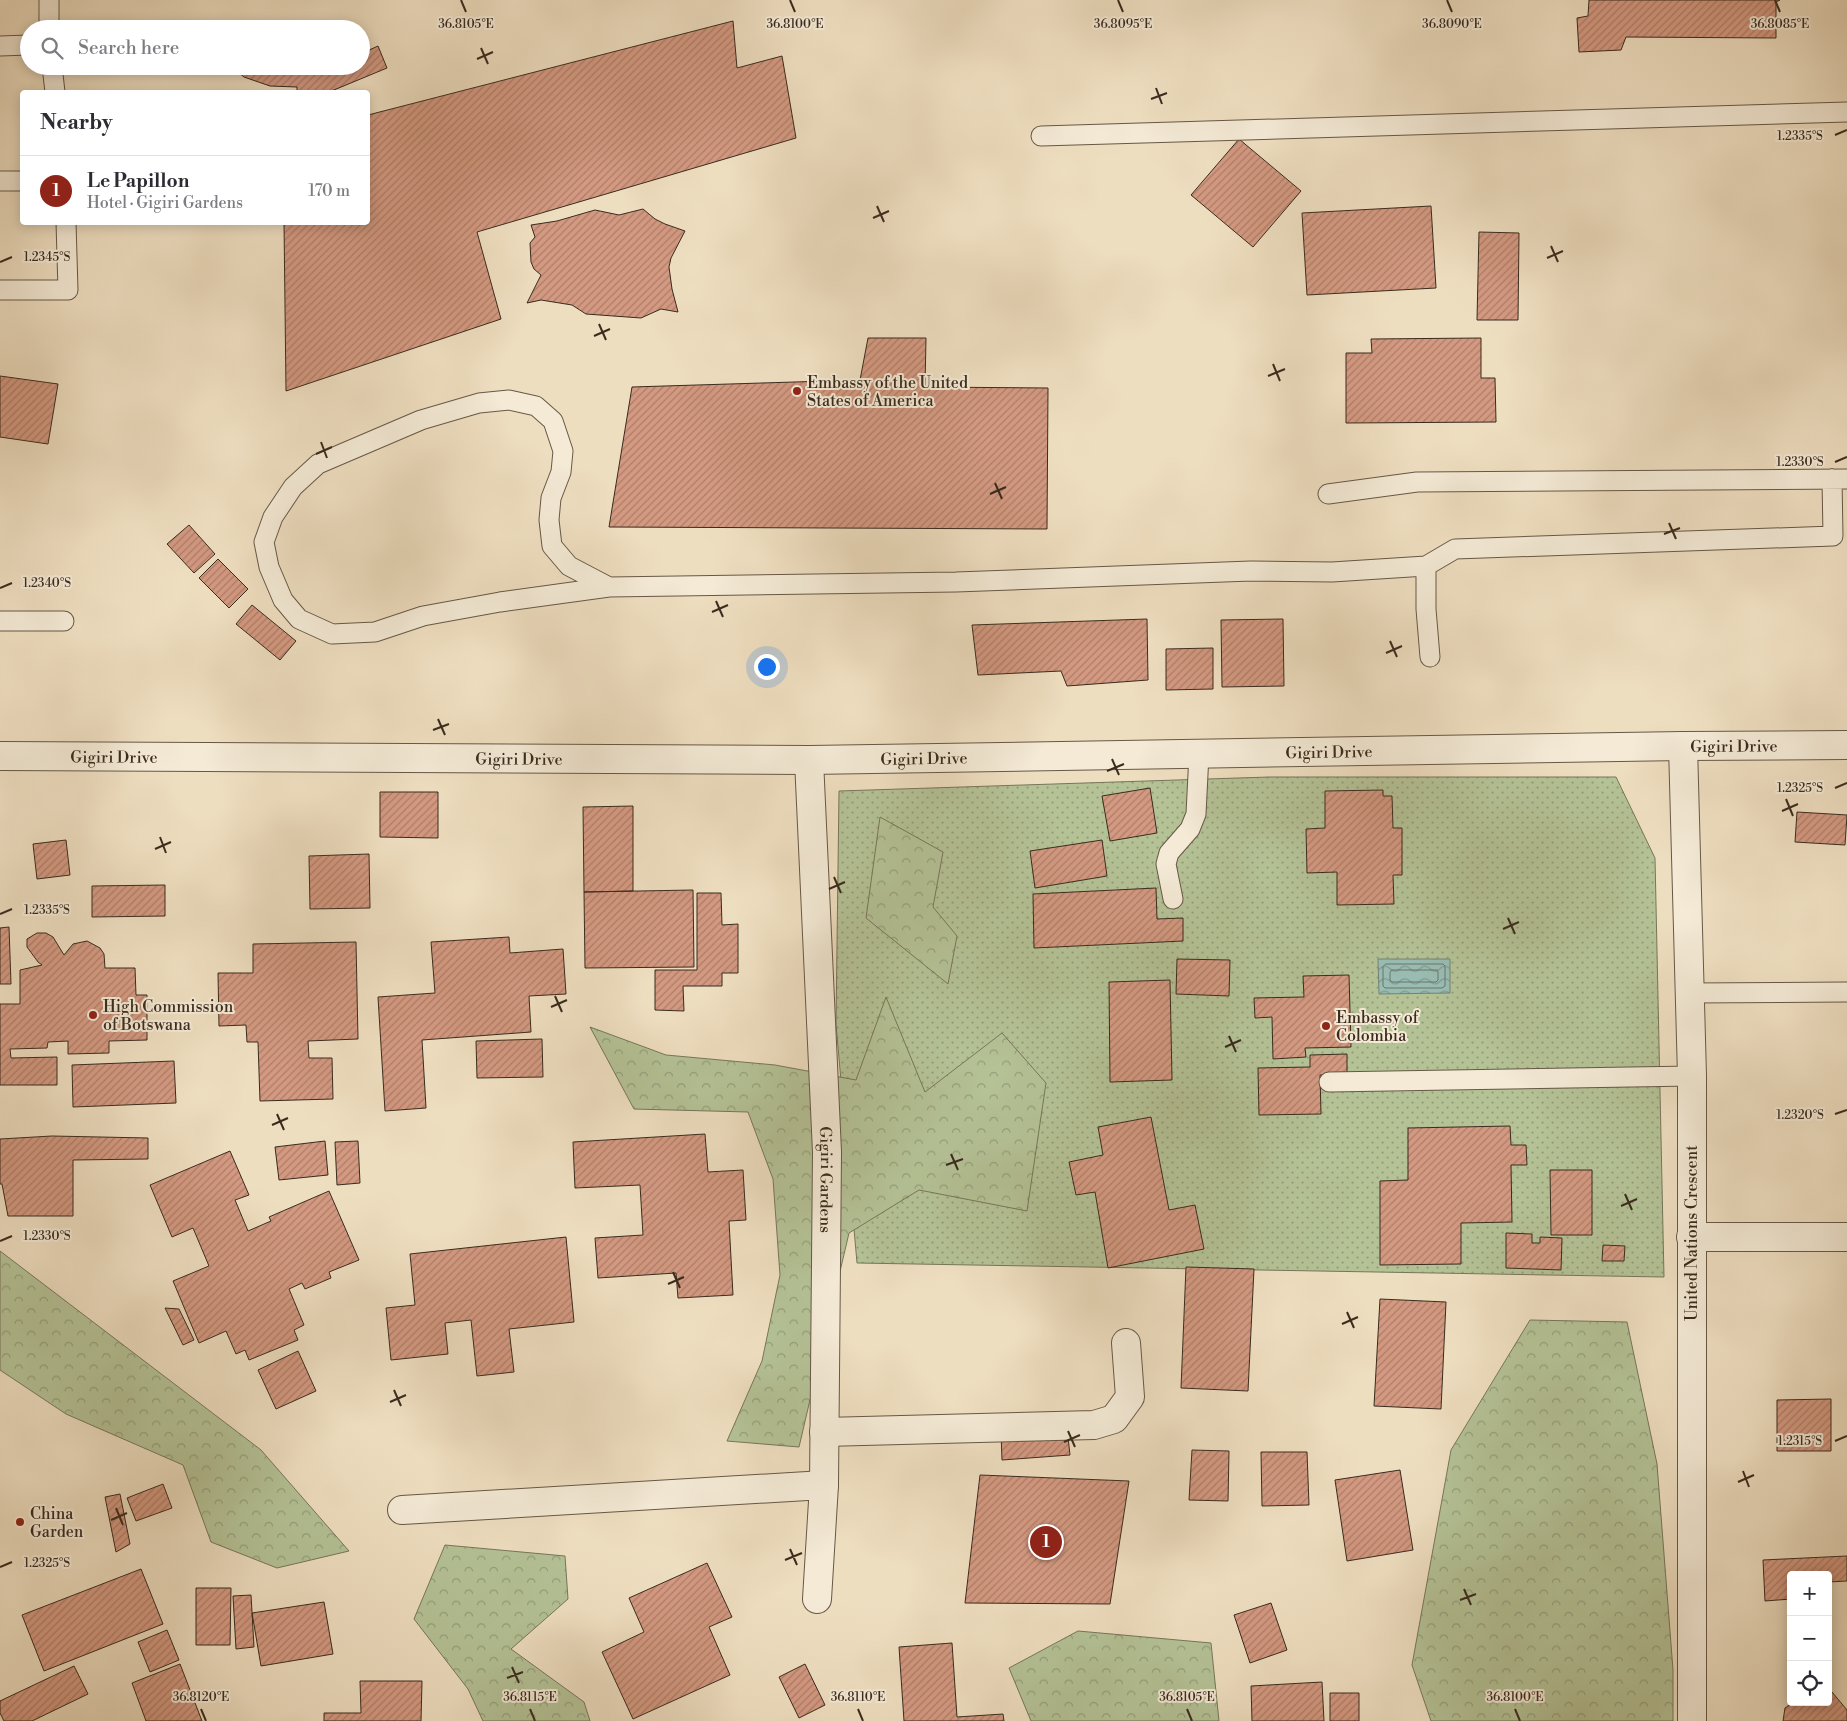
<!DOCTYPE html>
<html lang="en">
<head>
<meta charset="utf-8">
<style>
  :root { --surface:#fff; --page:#f7f7f7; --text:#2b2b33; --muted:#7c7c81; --line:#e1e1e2; --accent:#8f2418 }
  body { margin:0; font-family:"Libre Bodoni",serif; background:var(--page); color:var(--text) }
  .controls { position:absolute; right:15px; bottom:15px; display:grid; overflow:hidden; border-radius:5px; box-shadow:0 2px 12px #0003 }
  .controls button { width:45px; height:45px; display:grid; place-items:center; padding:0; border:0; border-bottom:1px solid var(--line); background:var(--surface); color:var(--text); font:25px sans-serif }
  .you { position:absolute; left:766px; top:666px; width:18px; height:18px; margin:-12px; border:4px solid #fff; border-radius:50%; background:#1a73e8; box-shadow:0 0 0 8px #1a73e833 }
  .badge { display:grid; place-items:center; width:32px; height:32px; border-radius:50%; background:var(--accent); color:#fff; font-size:16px; font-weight:700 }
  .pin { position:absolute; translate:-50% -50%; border:2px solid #fff; box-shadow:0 1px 5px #0006 }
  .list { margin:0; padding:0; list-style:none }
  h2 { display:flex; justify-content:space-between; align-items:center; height:65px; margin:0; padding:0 20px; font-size:21px }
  h2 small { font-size:16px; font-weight:400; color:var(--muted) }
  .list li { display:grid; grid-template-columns:32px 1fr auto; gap:15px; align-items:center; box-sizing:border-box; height:70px; padding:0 20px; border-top:1px solid var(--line) }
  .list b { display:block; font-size:19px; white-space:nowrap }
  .list p { margin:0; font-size:16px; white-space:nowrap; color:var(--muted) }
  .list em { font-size:16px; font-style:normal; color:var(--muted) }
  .icon { flex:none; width:28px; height:28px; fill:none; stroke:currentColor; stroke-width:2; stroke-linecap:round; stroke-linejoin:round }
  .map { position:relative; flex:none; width:1847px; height:1721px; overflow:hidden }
  .search { position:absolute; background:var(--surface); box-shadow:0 2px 12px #0003; left:20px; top:20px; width:350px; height:55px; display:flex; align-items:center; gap:12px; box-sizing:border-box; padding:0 18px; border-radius:28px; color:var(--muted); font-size:19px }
  .panel { position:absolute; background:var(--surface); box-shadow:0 2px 12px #0003; left:20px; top:90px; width:350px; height:135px; border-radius:5px }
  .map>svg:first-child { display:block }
  .grass { fill:url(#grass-dots); stroke:#77765a }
  .forest { fill:url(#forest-crowns); stroke:#77765a }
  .water { fill:url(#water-waves); stroke:#738277 }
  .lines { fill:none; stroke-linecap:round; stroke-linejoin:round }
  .shore { stroke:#6a7468; stroke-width:1 }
  .building { fill:url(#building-hatch); stroke:#3a2b1e }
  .service-casing { stroke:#675846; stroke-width:21 }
  .minor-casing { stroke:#675846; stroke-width:30 }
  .service { stroke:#f4ead6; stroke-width:19 }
  .minor { stroke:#f4ead6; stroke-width:28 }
  .ticks { fill:none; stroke:#3a2b1e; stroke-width:2 }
  .poi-dot { fill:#8f2418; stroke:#f4ead6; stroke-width:2 }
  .labels { text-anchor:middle; stroke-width:4; stroke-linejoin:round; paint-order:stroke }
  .poi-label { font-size:16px; fill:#3a2b1e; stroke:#f4ead6; text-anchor:start }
  .street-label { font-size:16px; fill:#3a2b1e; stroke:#f4ead6 }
  .ticks-label { font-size:12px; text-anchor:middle; fill:#3a2b1e; stroke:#f4ead6; stroke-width:4; stroke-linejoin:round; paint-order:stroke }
</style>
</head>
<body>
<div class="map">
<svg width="1847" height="1721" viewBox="0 0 1847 1721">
  <defs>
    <pattern id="grass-dots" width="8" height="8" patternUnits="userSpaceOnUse" patternTransform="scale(1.25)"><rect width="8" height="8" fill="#b4c296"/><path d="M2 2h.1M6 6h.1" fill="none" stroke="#939e7a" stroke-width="1.8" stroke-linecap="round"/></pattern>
    <pattern id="forest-crowns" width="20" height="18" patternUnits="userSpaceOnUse" patternTransform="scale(1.25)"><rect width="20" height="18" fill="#b4c296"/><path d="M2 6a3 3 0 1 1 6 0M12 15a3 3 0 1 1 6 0" fill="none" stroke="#939e7a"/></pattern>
    <pattern id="water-waves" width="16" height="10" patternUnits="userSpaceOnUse" patternTransform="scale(1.25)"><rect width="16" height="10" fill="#99bcb3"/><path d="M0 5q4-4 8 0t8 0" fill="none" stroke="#7e9991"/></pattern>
    <pattern id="building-hatch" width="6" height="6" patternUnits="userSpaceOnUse" patternTransform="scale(1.25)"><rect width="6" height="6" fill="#d49981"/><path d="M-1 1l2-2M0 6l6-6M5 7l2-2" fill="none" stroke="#ad7d69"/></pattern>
  </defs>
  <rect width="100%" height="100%" fill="#eedec0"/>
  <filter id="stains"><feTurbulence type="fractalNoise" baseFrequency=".004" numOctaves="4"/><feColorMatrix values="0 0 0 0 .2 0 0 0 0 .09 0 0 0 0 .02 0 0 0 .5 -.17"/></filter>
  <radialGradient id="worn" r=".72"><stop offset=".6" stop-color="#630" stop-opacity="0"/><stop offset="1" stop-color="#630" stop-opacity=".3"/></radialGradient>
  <!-- grass -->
  <path class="grass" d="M1269 777H1616L1655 858 1664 1277 857 1263 836 1024 839 791Z"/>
  <!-- forest -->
  <path class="forest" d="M880 817 943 852 933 907 957 936 948 984 866 918Z
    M886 997 925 1092 1002 1033 1046 1083 1027 1211 919 1190 849 1233 799 1447 727 1441 762 1361 780 1275 773 1179 748 1112 634 1109 590 1027 666 1055 775 1065 856 1080Z
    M0 1251 261 1450 349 1551 277 1568 211 1542 183 1465 66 1414 0 1370Z
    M1530 1320 1627 1322 1657 1464 1673 1670V1721H1431L1412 1665 1451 1450Z
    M445 1545 565 1556 568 1599 511 1649 584 1702 590 1721H483L468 1689 414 1619Z
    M1078 1631 1211 1643 1219 1721H1031L1009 1668Z"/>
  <!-- water -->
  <path class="water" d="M1378 959H1450V993L1379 994Z"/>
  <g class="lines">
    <!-- shore -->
    <path class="shore" d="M1386 964H1443L1445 966V986L1442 988H1385L1383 986V967Z
      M1392 970H1437L1438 972V980L1436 982H1392L1390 980V973Z"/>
  </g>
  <!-- building -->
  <path class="building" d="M1589 0H1780L1776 2V38L1626 37 1621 50 1579 52 1577 18 1588 16Z
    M733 21 737 68 782 56 796 138 477 232 501 319 286 391 284 222H368V115Z
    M240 22 252 29H220L223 25Z
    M361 35 367 51 378 46 387 68 329 92H297V87L270 86 244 77 231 66H361Z
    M1239 139 1301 191 1253 247 1191 195Z
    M1431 206 1436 288 1307 295 1302 213Z
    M643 209 655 219 665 224 685 231 671 258 669 267 672 289 678 312 661 309 641 318 586 314 572 305 541 300 527 303 541 275 534 269 531 262 530 243 535 237 531 225 557 221 595 210 619 215Z
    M1479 232 1519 233 1518 320H1477Z
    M868 338H926L925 387 1048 388 1047 529 609 527 632 387 860 380Z
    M1481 338V378H1495L1496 422 1346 423V353H1372L1371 339Z
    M0 376 58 384 48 444 0 437Z
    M189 525 215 554 194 573 167 544Z
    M218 559 248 589 229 608 199 578Z
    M252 605 296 641 280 660 236 624Z
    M1147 619 1148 680 1067 686 1061 671 978 675 972 625Z
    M1283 619 1284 686 1222 687 1221 620Z
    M1213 648V689L1166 690V649Z
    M1150 788 1157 833 1110 841 1102 796Z
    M1383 790V796H1392L1393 828H1402V875H1393L1394 904 1337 905V872L1307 873 1306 829 1325 828V791Z
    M380 792H438V838L380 837Z
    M633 806V891L584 892 583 807Z
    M1797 812 1847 815 1845 845 1795 842Z
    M66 840 70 875 37 879 33 844Z
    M1102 840 1107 876 1035 888 1030 851Z
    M369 854 370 908 310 909 309 856Z
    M165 885V916L92 917V886Z
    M1156 888 1157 919 1183 918V941L1034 948 1033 894Z
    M693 890 694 967 585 968 584 892Z
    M697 893H721L722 925 738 924V973H722V986H683L684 1011 655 1010V970H697Z
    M9 927 11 984H0V928Z
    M37 933H46L53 937 64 955 73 944 87 941 100 948 104 954 105 968H135L136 995H147V1040L109 1041V1053L68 1054V1041L48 1042 47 1048 10 1049 11 1058 57 1057V1085H0V1004H20V970L42 965 38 962 27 947V939Z
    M509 937 510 953 563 949 566 994 529 996 531 1032 422 1040 426 1108 385 1111 378 997 435 993 431 942Z
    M356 942 358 1039 308 1041 309 1058H332L333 1099 260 1101 258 1042H247L246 1025 219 1026 218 973H253V944Z
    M1177 959 1230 960 1229 996 1176 994Z
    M1349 975 1351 1047 1305 1048 1306 1057 1273 1059 1272 1017 1255 1018 1254 998 1304 997 1303 976Z
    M1170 980 1172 1080 1110 1082 1109 982Z
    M542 1039 543 1077 477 1078 476 1041Z
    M1347 1054V1075H1320L1321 1114 1259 1115 1258 1068 1310 1067V1055Z
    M174 1061 176 1103 73 1107 72 1065Z
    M1151 1117 1169 1210 1195 1205 1204 1249 1108 1268 1095 1192 1076 1195 1069 1162 1103 1155 1098 1127Z
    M1510 1126 1511 1145H1526L1527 1165H1511L1512 1222 1461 1223V1264L1380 1265V1181L1408 1180V1128Z
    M705 1134 708 1172 743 1170 746 1220 729 1221 733 1295 678 1298 676 1273 598 1278 595 1238 643 1235 640 1185 575 1188 573 1142Z
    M52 1136 148 1138V1159L73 1160V1216H8L2 1184H0V1139Z
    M325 1141 328 1175 279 1180 275 1147Z
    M358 1141 360 1183 337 1185 335 1142Z
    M230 1151 249 1195 235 1200 248 1231 271 1221 269 1217 329 1191 359 1260 329 1272 331 1278 305 1289 302 1283 289 1289 304 1325 294 1330 298 1340 249 1360 245 1350 236 1354 226 1331 199 1343 173 1281 209 1266 193 1228 172 1237 150 1185Z
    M1550 1170H1592V1235H1551Z
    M1506 1233 1532 1234V1243H1540V1237L1562 1238 1561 1270 1506 1268Z
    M566 1237 574 1322 509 1329 514 1372 477 1376 471 1320 445 1323 448 1354 391 1360 386 1308 415 1305 410 1254Z
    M1603 1245 1625 1246 1624 1261H1602Z
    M1186 1267 1254 1269 1248 1391 1181 1388Z
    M1380 1299 1446 1302 1441 1409 1374 1406Z
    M165 1308 179 1309 194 1340 183 1345Z
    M298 1351 316 1391 276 1409 258 1370Z
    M1831 1399V1451H1777V1400Z
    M1067 1428 1070 1455 1002 1460 1001 1433Z
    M1192 1450 1229 1451 1228 1501 1189 1500Z
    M1261 1452H1307L1309 1505 1262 1506Z
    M1400 1470 1413 1550 1347 1561 1335 1480Z
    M980 1475 1129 1481 1110 1604 965 1603Z
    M163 1484 172 1508 136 1521 127 1498Z
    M120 1494 130 1544 116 1552 105 1497Z
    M1847 1556V1581L1828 1582V1575H1791V1599L1765 1601 1763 1560Z
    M707 1563 732 1617 709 1627 730 1675 633 1719 602 1652 644 1632 629 1598Z
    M141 1569 163 1624 44 1671 22 1615Z
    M196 1588H231L230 1645H196Z
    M251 1595 254 1647 236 1649 233 1596Z
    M324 1602 333 1654 261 1666 252 1613Z
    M1271 1603 1287 1650 1250 1663 1234 1615Z
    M167 1630 179 1660 150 1672 138 1642Z
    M952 1643 957 1717 1003 1714 1004 1721H904L899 1647Z
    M180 1664 202 1721H146L132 1683Z
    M805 1664 825 1705 799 1718 779 1677Z
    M74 1666 88 1694 32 1721H4L0 1713V1701Z
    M360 1681H422L421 1721H324V1713H361Z
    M1322 1682 1324 1721H1252L1251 1686Z
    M1828 1692H1832L1847 1710V1721H1783L1785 1708 1794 1702H1828Z
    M1330 1693H1359V1721H1330Z"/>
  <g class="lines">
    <!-- service casing -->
    <g class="service-casing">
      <path id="service" d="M49 29V0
        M0 46 29 45
        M52 66 55 92
        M1041 136 1847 112
        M0 181H22
        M0 290H68L66 222
        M1328 494 1417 482 1847 479
        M1426 566V609L1430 657
        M609 587 569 566 552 546 549 520 551 498 561 472 563 451 553 421 536 406 509 400 479 403 421 420 318 464 293 487 273 517 264 542 269 567 283 600 299 619 332 634 375 632 423 616 500 602 609 587 956 582 1251 571 1332 572 1426 566 1455 549 1833 536 1832 479
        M0 621H64
        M1173 899 1166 864 1169 853 1190 829 1196 814 1199 754
        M1689 993 1847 992
        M1329 1082 1692 1076"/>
    </g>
    <!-- minor casing -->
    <g class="minor-casing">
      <g id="minor">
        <path d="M1683 746 1692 1076V1721"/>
        <path id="s1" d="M0 756 809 760 1683 746 1847 745"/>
        <path id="s2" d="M809 760 827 1152 824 1485 817 1599"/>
        <path d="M1691 1237H1847"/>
        <path d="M824 1432 1094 1425 1114 1419 1130 1397 1126 1343"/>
        <path d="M402 1510 824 1485"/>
      </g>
    </g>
    <!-- service -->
    <use href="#service" class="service"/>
    <!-- minor -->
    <use href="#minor" class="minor"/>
  </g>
  <!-- ticks -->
  <path class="ticks" d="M461 0 466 12M790 0 795 12M1118 0 1123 12M1447 0 1452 12M1775 0 1780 12M481 48 488 64M477 59 493 52M1156 88 1162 104M1151 99 1167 93M1835 135 1847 130M877 206 884 222M873 218 889 211M1551 246 1558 262M1547 258 1563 251M0 262 12 257M599 324 606 340M594 336 610 329M1273 364 1280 381M1268 376 1285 369M321 442 327 458M316 454 332 447M1835 462 1847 457M995 483 1002 499M990 494 1006 487M1669 523 1676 539M1664 534 1680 528M0 588 12 583M716 601 723 617M712 612 728 605M1390 641 1397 657M1386 653 1402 646M438 719 445 735M433 730 449 724M1112 759 1119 775M1107 771 1124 764M1835 788 1847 783M1786 799 1793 816M1782 811 1798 804M160 837 166 853M155 849 171 842M834 877 841 893M829 889 845 882M0 914 12 909M1508 918 1515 934M1503 929 1519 922M555 996 562 1012M551 1007 567 1000M1229 1036 1236 1052M1225 1047 1241 1040M277 1114 284 1130M1835 1114 1847 1110M272 1125 288 1118M951 1154 958 1170M946 1165 963 1159M1625 1194 1632 1210M1621 1206 1637 1199M0 1241 12 1236M673 1272 680 1288M668 1284 684 1277M1347 1312 1354 1328M1342 1324 1358 1317M394 1390 401 1406M390 1402 406 1395M1068 1431 1075 1447M1835 1441 1847 1436M1064 1442 1080 1435M1743 1471 1749 1487M1738 1482 1754 1475M116 1508 123 1525M111 1520 127 1513M790 1549 797 1565M785 1560 802 1553M0 1567 12 1562M1464 1589 1471 1605M1460 1600 1476 1594M512 1667 519 1683M507 1678 523 1672M201 1709 206 1721M530 1709 535 1721M858 1709 863 1721M1187 1709 1192 1721M1515 1709 1520 1721"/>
  <!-- markers -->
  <g class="poi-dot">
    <circle cx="797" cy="391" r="5"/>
    <circle cx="93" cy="1015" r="5"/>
    <circle cx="1326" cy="1026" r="5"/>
    <circle cx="20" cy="1522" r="5"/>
  </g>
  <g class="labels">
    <!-- poi labels -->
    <g class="poi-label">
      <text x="807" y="388">Embassy of the United<tspan x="807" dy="18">States of America</tspan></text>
      <text x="103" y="1012">High Commission<tspan x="103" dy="18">of Botswana</tspan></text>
      <text x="1336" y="1023">Embassy of<tspan x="1336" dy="18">Colombia</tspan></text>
      <text x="30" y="1519">China<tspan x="30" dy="18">Garden</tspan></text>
    </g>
    <!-- street labels -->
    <g class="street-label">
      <text dy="6" stroke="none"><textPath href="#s1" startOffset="1734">Gigiri Drive</textPath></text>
      <text dy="6" stroke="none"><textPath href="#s1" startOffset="1329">Gigiri Drive</textPath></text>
      <text dy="6" stroke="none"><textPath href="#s1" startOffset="114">Gigiri Drive</textPath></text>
      <text dy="6" stroke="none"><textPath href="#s1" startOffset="924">Gigiri Drive</textPath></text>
      <text dy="6" stroke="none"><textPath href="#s1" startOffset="519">Gigiri Drive</textPath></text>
      <text dy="6" stroke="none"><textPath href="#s2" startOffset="420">Gigiri Gardens</textPath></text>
      <text transform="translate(1691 1233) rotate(-90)" y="6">United Nations Crescent</text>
    </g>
  </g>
  <g class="ticks-label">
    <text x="466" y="28">36.8105°E</text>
    <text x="795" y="28">36.8100°E</text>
    <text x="1123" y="28">36.8095°E</text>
    <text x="1452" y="28">36.8090°E</text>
    <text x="1780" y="28">36.8085°E</text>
    <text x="1800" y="140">1.2335°S</text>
    <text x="47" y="261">1.2345°S</text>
    <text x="1800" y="466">1.2330°S</text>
    <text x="47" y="587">1.2340°S</text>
    <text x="1800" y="792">1.2325°S</text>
    <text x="47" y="914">1.2335°S</text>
    <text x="1800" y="1119">1.2320°S</text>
    <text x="47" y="1240">1.2330°S</text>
    <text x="1800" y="1445">1.2315°S</text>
    <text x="47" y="1567">1.2325°S</text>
    <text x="201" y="1701">36.8120°E</text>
    <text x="530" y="1701">36.8115°E</text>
    <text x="858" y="1701">36.8110°E</text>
    <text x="1187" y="1701">36.8105°E</text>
    <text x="1515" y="1701">36.8100°E</text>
  </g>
  <rect width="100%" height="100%" filter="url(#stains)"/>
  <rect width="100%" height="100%" fill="url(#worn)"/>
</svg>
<div class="controls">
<button>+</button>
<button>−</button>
<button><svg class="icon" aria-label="locate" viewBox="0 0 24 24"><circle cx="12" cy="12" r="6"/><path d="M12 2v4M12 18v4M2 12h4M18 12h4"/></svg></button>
</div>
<div class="you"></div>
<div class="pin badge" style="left:1046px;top:1542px">1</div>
<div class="search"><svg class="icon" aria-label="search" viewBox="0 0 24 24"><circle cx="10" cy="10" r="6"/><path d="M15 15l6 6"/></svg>Search here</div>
<section class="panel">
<h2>Nearby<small></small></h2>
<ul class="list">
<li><span class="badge">1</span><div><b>Le Papillon</b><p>Hotel · Gigiri Gardens</p></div><em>170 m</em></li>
</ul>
</section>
</div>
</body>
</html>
